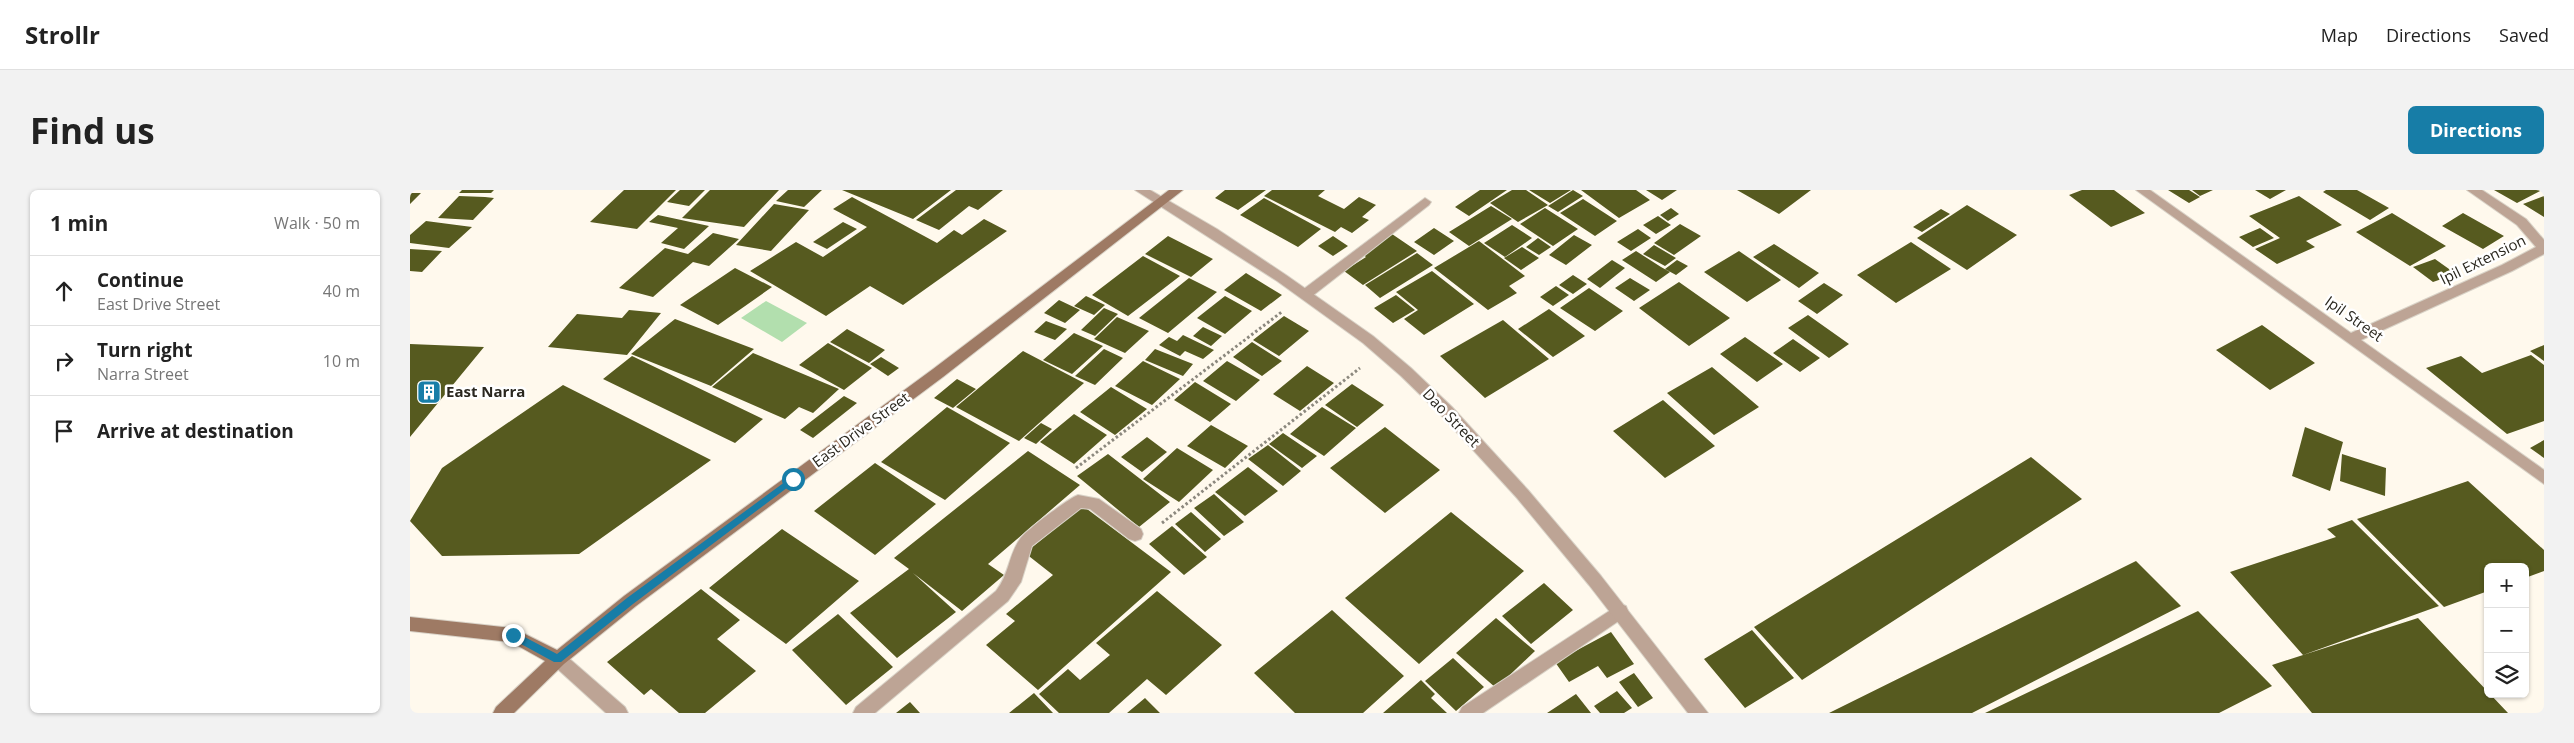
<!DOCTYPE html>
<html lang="en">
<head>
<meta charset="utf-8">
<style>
  :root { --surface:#fff; --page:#f2f2f2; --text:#222; --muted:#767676; --line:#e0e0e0; --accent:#177da7 }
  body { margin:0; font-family:"Open Sans",sans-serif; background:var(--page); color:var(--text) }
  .controls { position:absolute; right:15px; bottom:15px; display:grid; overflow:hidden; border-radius:8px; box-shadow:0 1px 4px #0004 }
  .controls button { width:45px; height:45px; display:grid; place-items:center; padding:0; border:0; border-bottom:1px solid var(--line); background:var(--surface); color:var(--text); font:25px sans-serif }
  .stop { position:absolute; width:15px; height:15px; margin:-11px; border:4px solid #177da7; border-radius:50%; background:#fff }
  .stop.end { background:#177da7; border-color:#fff; box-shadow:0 1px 5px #0008 }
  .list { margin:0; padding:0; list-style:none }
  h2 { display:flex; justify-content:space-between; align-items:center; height:65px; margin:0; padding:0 20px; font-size:21px }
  h2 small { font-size:16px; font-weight:400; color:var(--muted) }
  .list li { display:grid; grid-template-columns:32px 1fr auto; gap:15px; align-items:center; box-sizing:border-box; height:70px; padding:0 20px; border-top:1px solid var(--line) }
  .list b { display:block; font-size:19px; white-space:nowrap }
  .list p { margin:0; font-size:16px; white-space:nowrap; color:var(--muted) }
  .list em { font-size:16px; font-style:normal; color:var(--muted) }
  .icon { flex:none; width:28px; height:28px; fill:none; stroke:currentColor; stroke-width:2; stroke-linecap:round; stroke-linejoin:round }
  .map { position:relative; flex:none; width:2134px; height:523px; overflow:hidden; border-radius:8px }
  header { display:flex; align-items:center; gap:30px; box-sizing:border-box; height:70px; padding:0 25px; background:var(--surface); border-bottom:1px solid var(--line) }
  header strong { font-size:24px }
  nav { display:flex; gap:28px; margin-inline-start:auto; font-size:18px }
  .intro { display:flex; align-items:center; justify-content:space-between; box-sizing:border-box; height:120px; padding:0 30px }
  h1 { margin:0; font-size:35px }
  .button { padding:12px 22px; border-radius:8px; background:var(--accent); color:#fff; font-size:18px; font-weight:700 }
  main { display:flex; gap:30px; padding:0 30px }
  aside { flex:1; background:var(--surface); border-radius:8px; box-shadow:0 1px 4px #0004 }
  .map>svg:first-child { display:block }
  .water { fill:#b2dfae }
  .building { fill:#565a1f }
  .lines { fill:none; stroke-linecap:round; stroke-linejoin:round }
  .lane-casing { stroke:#d9d3c8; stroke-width:2 }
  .street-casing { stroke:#d9d3c8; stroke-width:2 }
  .secondary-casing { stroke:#d9d3c8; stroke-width:2 }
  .path { stroke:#8c887e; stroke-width:3; stroke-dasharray:2.5 2.5; stroke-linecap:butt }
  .lane { fill:#bda495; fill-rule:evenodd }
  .street { fill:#bda495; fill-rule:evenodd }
  .secondary { fill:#9e7a64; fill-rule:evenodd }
  .route { fill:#177da7 }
  .labels { text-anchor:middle; stroke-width:5; stroke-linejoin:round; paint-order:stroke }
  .street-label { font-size:15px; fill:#2a271f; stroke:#fff }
  .poi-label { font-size:15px; font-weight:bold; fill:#2a271f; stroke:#fff; text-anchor:start }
</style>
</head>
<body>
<header>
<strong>Strollr</strong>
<nav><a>Map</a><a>Directions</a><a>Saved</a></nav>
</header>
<div class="intro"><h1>Find us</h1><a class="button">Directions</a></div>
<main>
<aside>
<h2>1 min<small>Walk · 50 m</small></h2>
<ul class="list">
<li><svg class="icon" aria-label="ahead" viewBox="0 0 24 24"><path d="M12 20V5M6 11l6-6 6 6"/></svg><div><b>Continue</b><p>East Drive Street</p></div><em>40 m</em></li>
<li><svg class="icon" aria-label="right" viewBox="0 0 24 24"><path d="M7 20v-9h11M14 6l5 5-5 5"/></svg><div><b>Turn right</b><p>Narra Street</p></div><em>10 m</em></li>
<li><svg class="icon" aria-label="arrive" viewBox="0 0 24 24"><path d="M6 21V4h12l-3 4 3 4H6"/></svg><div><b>Arrive at destination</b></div></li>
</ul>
</aside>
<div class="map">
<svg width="2134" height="523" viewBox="0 0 2134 523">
  <rect width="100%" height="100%" fill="#fff9ed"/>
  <!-- water -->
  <path class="water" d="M356 111 397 133 372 152 331 128Z"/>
  <!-- building -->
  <path class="building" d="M52 0H84L81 3H49Z
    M214 0H266L227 39 180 32Z
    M270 0H295L279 16 257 12Z
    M300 0H369L334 37 272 28Z
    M378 0H412L394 17 366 11Z
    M432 0H541L503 29Z
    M546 0H593L568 20 559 16 529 40 506 30Z
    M815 0H856L828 20 805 8Z
    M862 0H915L908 6 934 19 949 7 966 15 952 27 959 30 942 43 931 37 925 42 854 6Z
    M1070 0H1097L1059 26 1045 17Z
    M1102 0H1116L1138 15 1108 32 1080 13Z
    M1119 0H1161L1140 13Z
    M1163 0 1173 6 1148 22 1138 16Z
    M1171 0H1226L1240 10 1209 28Z
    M1236 0H1267L1252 10Z
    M1327 0H1401L1369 24Z
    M1672 0H1704L1735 23 1701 37 1659 5Z
    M1758 0H1779L1790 7 1779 13Z
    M1782 0H1803L1790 6Z
    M1845 0H1876L1860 9Z
    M1916 0H1947L1979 18 1960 30 1913 2Z
    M2084 0H2132L2107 13Z
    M0 3H11L0 14Z
    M49 6 75 7 84 8 63 30 28 28Z
    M1889 6 1932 35 1896 51 1905 57 1867 74 1845 59 1870 48 1839 26Z
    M2134 6V27L2113 14Z
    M442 7 527 53 544 40 552 45 574 29 597 41 493 115 460 96 416 126 340 81 386 52 413 67 457 37 423 19Z
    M854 8 911 39 888 57 830 25Z
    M1173 9 1207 31 1185 46 1150 23Z
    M364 14 399 20 361 61 326 55Z
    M1557 15 1607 45 1557 80 1507 48Z
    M1081 16 1102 29 1059 56 1039 42Z
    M1135 18 1168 39 1143 56 1110 34Z
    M1261 18 1269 24 1258 31 1250 25Z
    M1531 19 1540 24 1512 42 1503 37Z
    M1982 23 2036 56 2000 76 1946 42Z
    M2053 23 2094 46 2073 59 2032 36Z
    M248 25 299 36 274 59 251 53 268 38 239 32Z
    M1248 26 1261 35 1246 44 1233 35Z
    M16 31 62 37 39 58 0 53V45Z
    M433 32 447 39 417 59 403 52Z
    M1270 34 1291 46 1264 65 1244 53Z
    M1102 35 1122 48 1095 67 1074 53Z
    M1024 38 1044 51 1024 65 1004 52Z
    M1850 38 1864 48 1843 57 1829 47Z
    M1228 39 1241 48 1221 61 1207 52Z
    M303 43 329 49 299 76 283 72 243 107 209 98 255 58 278 64Z
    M982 44 1007 61 953 95 934 81 956 67 951 63Z
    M1164 45 1182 55 1156 75 1139 65Z
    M758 46 803 69 781 87 735 64Z
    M923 46 938 56 923 66 908 56Z
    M1128 48 1141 57 1129 65 1116 57Z
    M1069 51 1115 86 1099 96 1107 103 1078 120 1024 78Z
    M1501 52 1541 79 1486 113 1447 85Z
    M1364 54 1409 83 1389 98 1343 67Z
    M1244 55 1266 68 1255 76 1233 64Z
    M1112 57 1129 68 1111 80 1094 68Z
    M0 59 32 61 12 82 0 81Z
    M1226 61 1251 77 1260 82 1246 92 1212 70Z
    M1329 61 1371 90 1337 112 1294 82Z
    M1007 63 1023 75 970 108 955 95Z
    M733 66 770 86 718 126 682 105Z
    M2025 69 2046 84 2023 92 2003 77Z
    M1202 70 1215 78 1190 98 1177 89Z
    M1267 70 1278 76 1266 85 1255 79Z
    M325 78 362 97 308 135 270 115Z
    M1022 81 1064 114 1014 145 994 129 1008 120 986 102Z
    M836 83 872 105 851 121 814 100Z
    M1163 85 1177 94 1163 104 1149 95Z
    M779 88 807 102 758 143 729 128Z
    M1220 88 1240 100 1224 111 1205 98Z
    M1269 92 1320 128 1279 156 1229 118Z
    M1414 93 1433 105 1407 124 1388 111Z
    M1146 96 1159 105 1143 116 1130 107Z
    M1179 98 1213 121 1185 141 1150 118Z
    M986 105 1005 120 983 133 964 118Z
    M676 106 695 115 684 125 664 116Z
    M815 106 842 121 815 144 787 128Z
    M649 110 670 120 655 133 634 123Z
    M694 118 708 124 685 146 671 140Z
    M1139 119 1175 146 1143 167 1108 139Z
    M219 120 251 123 217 165 138 157 167 124 212 128Z
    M1398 125 1439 154 1419 168 1378 138Z
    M874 126 899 141 869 166 843 150Z
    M707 127 739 141 715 163 684 149Z
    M265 129 344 159 301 196 221 164Z
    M1093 130 1139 169 1075 208 1030 166Z
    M636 131 657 139 645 150 624 142Z
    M1852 135 1905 173 1860 200 1806 160Z
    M793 137 812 146 801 156 783 146Z
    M437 139 475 160 459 173 420 152Z
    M664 143 693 156 662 184 633 170Z
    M773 145 804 160 793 169 775 161 770 166 749 155 759 147 767 151Z
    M1335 147 1373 174 1347 192 1310 164Z
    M1383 149 1410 168 1390 182 1363 163Z
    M842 152 872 171 852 186 823 167Z
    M418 153 462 178 434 200 389 175Z
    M0 154 74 157 0 247Z
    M2134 155V171L2120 161Z
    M694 159 713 168 685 195 665 186Z
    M745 159 783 174 773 186 735 170Z
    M613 161 674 193 609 251 546 217Z
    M343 163 429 199 403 223 389 217 375 229 302 197Z
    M2121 165 2134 175V231L2097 244 2016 178 2051 166 2072 183Z
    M222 166 353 229 325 253 193 189Z
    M471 167 489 178 478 186 460 174Z
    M733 171 770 189 742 215 705 196Z
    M817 171 850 190 826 211 793 191Z
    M897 176 924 193 890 221 863 204Z
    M1302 177 1349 217 1304 245 1257 203Z
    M547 189 566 199 543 218 524 208Z
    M785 192 821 214 800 232 764 210Z
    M942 194 974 215 947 237 915 215Z
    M153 195 301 270 169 364 32 366 0 331 32 278Z
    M701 197 737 219 705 245 670 222Z
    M434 206 447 213 403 248 390 240Z
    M1253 210 1305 256 1255 288 1203 241Z
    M537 217 600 253 535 310 471 272Z
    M912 217 946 238 914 266 880 244Z
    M664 224 697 245 664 274 630 252Z
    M631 233 642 239 626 254 614 248Z
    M801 235 838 256 815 278 777 256Z
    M975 237 1030 280 975 323 920 278Z
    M1895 237 1933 252 1920 301 1882 286Z
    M873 243 907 266 892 278 859 254Z
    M737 247 757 262 732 282 711 267Z
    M2134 250V268L2120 258Z
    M858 255 891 281 873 296 838 269Z
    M767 258 803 280 769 312 733 289Z
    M618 261 670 295 578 374 594 385 552 421 503 383 546 422 487 468 440 423 499 379 484 368Z
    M698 264 760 312 729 337 667 286Z
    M1932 264 1976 278 1975 306 1930 291Z
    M1621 267 1672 309 1392 490 1344 437Z
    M465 273 526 314 465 365 404 321Z
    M838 277 868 301 835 326 805 302Z
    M2058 291 2134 360V381L2115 388V377H2078V401L2034 417 1947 329Z
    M804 304 834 332 814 346 784 318Z
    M673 316 761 382 628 500 576 455 605 431 596 424 643 385 615 363Z
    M781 322 811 349 795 362 765 334Z
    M1041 322 1114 381 1009 474 935 408Z
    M1942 330 2029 416 1893 465 1820 382 1926 347 1917 339Z
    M762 336 797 367 774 385 739 354Z
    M372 339 449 391 376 454 299 398Z
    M1726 371 1771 416 1562 523H1419Z
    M1134 393 1163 420 1121 454 1092 426Z
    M291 399 330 430 307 449 346 481 295 523H269L241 499 234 505 197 472Z
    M747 401 812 455 756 505 737 489 699 523H649L629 504 658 479 670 490 700 465 686 453Z
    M922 420 994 486 953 523H885L844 483Z
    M1788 421 1862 496 1809 523H1575Z
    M428 424 483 477 436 515 382 460Z
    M1086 428 1125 461 1086 498 1046 463Z
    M2008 428 2098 523H1902L1862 475Z
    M1342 440 1384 488 1335 518 1294 469Z
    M1201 442 1224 474 1197 488 1188 476 1159 492 1145 472Z
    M1043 468 1074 497 1046 521 1015 491Z
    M1224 483 1243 508 1228 517 1209 492Z
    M1011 490 1025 504 1021 508 1037 523H973Z
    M1207 501 1222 518 1214 523H1190L1184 516Z
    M624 503 643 523H599Z
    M1166 504 1181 523H1137Z
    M735 508 750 523H717Z
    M500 512 510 523H486Z"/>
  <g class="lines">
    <!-- lane casing -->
    <g class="lane-casing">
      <path id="lane" d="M1015 8 1021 12 1019 15 901 107H891L889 104 891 101Z
        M668 305 689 309 731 339 733 344 731 349 725 351 719 349 680 319 671 318 622 356 611 392 598 411 465 523H443L446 517 586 401C600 383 598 366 610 349 615 341 659 308 668 305Z
        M1210 414 1216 416 1218 421 1216 426 1073 523H1049L1052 517Z"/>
    </g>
    <!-- street casing -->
    <g class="street-casing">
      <path id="street" d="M725 0H740L807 39 876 85 963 146 1001 178 1042 217 1118 300 1191 386 1298 523H1278L1179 395 1107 308 1031 225 991 186 953 153 867 91Z
        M1726 0H1740L1941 143 2092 75 2126 57 2107 35 2057 0H2072L2116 29 2134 50V64L2102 81 1951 150 2134 280V294Z
        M148 461 154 464 215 517 218 523H196L142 474 139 469 142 464Z"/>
    </g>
    <!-- secondary casing -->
    <g class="secondary-casing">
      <path id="secondary" d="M759 0H773L533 187 226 416 154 474 104 523H83L86 517 135 471 101 452 0 441V427L103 438 147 460 214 406 523 179Z"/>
    </g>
    <!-- path -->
    <path class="path" d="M666 278 873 121
      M752 333 950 178"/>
    <!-- lane -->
    <use href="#lane" class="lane"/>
    <!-- street -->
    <use href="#street" class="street"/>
    <!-- secondary -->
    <use href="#secondary" class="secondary"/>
  </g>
  <!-- route -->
  <path class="route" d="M383 286 387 289 386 291 223 414 151 472H144L100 448 98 445 103 441 147 464 217 408Z"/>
  <!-- icons -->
  <defs>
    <g id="building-square" transform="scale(1.25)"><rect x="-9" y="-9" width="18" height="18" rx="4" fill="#177da7" stroke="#fff"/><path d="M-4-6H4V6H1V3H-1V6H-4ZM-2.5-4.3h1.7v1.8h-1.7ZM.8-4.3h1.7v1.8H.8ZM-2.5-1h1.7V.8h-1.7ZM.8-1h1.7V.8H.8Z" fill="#fff"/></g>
  </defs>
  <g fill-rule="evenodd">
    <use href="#building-square" x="19" y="202"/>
  </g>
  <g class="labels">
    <!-- street labels -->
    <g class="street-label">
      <text transform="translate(2073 70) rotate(-26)" y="5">Ipil Extension</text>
      <text transform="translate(1944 129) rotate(35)" y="5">Ipil Street</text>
      <text transform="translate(1041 228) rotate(46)" y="5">Dao Street</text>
      <text transform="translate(451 240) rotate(-36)" y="5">East Drive Street</text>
    </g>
    <!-- poi labels -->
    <g class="poi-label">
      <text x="36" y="207">East Narra</text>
    </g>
  </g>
</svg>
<div class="controls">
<button>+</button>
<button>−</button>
<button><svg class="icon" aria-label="layers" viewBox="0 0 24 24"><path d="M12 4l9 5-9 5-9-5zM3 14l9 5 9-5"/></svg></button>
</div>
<div class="stop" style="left:383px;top:289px"></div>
<div class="stop end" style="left:103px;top:445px"></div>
</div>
</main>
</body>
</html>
